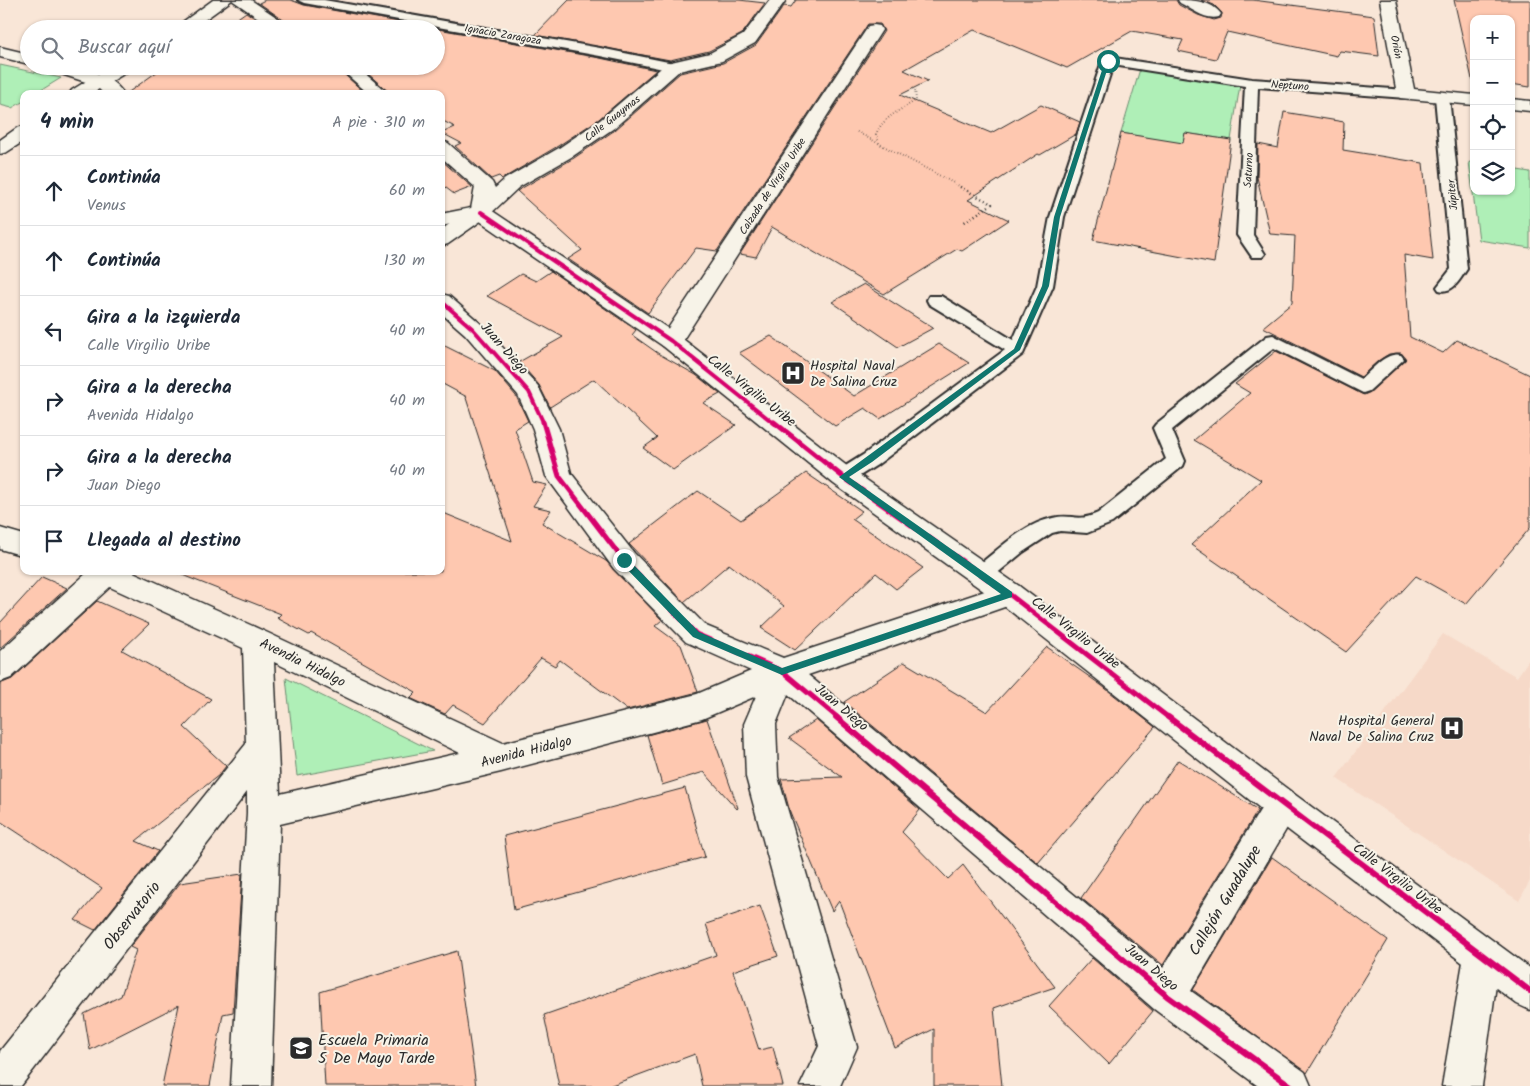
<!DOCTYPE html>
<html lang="es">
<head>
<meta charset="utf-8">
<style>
  :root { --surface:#fff; --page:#f6f6f7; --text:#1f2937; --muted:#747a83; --line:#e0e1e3 }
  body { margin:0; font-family:Kalam,sans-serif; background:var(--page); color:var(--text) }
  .controls { position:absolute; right:15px; top:15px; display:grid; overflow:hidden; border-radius:10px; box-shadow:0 1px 4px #0004 }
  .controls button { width:45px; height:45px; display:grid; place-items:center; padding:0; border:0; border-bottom:1px solid var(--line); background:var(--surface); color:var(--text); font:25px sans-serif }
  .stop { position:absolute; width:15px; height:15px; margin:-11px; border:4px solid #0f766e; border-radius:50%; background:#fff }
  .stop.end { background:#0f766e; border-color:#fff; box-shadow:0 1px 5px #0008 }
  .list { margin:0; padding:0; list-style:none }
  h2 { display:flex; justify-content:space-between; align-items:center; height:65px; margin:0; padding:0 20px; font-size:21px }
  h2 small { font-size:16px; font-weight:400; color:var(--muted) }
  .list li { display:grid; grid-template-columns:32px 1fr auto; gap:15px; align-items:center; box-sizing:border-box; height:70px; padding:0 20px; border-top:1px solid var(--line) }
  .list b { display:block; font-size:19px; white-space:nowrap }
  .list p { margin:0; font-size:16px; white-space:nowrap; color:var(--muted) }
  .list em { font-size:16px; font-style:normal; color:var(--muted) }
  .icon { flex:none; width:28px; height:28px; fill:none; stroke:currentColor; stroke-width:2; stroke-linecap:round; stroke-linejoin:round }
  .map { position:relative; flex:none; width:1530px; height:1086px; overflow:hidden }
  .search { position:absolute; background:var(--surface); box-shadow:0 1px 4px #0004; left:20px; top:20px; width:425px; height:55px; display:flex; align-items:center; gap:12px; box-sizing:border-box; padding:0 18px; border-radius:28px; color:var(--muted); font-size:19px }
  .panel { position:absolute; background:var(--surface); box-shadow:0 1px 4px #0004; left:20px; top:90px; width:425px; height:485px; border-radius:10px }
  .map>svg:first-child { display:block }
  .built { fill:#f6d9c8 }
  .green { fill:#afefb7; stroke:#6d8d71 }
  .building { fill:#fec8b0; stroke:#2b2b2b }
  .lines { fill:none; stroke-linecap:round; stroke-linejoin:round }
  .service-casing { stroke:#2b2b2b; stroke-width:4 }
  .minor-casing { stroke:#2b2b2b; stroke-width:3 }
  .tertiary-casing { stroke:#2b2b2b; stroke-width:3 }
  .path-far1 { stroke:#2b2b2b; stroke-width:2; stroke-dasharray:0.5 2.5; stroke-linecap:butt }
  .path { stroke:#2b2b2b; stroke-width:2.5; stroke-dasharray:1 3; stroke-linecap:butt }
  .service { fill:#f7f3e8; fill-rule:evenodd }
  .minor { fill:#f7f3e8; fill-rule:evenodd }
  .tertiary { fill:#f7f3e8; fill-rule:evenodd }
  .cycleway-far2-casing { stroke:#f7f3e8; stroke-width:6 }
  .cycleway-far1-casing { stroke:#f7f3e8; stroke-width:8 }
  .cycleway-casing { stroke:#f7f3e8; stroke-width:9 }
  .cycleway-far2 { stroke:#d6006c; stroke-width:4 }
  .cycleway-far1 { stroke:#d6006c; stroke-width:5 }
  .cycleway { stroke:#d6006c; stroke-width:6 }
  .route { fill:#0f766e }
  .labels { text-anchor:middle; stroke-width:4; stroke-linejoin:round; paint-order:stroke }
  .far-street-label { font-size:11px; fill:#2b2b2b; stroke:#f7f3e8 }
  .street-label { font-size:14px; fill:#2b2b2b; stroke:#f7f3e8 }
  .poi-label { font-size:14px; fill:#2b2b2b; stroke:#f7f3e8; text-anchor:start }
  .near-street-label { font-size:16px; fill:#2b2b2b; stroke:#f7f3e8 }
  .near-poi-label { font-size:16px; fill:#2b2b2b; stroke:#f7f3e8; text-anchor:start }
</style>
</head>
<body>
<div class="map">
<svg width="1530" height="1086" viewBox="0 0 1530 1086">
  <rect width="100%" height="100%" fill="#f9e6d7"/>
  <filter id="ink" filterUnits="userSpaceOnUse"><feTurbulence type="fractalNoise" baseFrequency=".02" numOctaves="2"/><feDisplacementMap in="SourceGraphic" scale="10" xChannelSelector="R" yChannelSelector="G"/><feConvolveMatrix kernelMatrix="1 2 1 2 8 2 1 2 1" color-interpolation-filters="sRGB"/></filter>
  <g filter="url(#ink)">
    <!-- built -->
    <path class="built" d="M1443 634 1517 677 1530 658V881L1519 901 1336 778Z"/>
    <!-- green -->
    <path class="green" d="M0 65 61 78 35 94H24V101L12 108 0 105Z
      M1140 69 1240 85 1231 140 1185 133 1163 253 1125 246 1150 138 1121 133Z
      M1469 162 1474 163V191H1511V169L1530 172V248L1479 240Z
      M286 678 433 751 297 776Z"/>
    <!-- building -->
    <path class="building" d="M265 0H291L304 5 600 58 656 70 599 119 558 146 502 179 499 176 491 179 455 146 461 143 442 133 455 127 441 120V94H391L359 66H436V29H296L259 3Z
      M569 0H739L765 3 742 34 709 51 670 60 535 35Z
      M796 0H1176L1179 5 1198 15 1214 20 1221 18 1222 13 1214 5 1201 0H1253L1374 16 1379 56 1340 51 1337 56 1227 32 1216 59 1178 51 1183 40 1132 31 1067 68 974 30 904 70 928 81 900 95 991 133 1041 105 1080 122 1076 134 1040 155 1038 154 968 200 1009 220 962 251 957 249 884 294 772 227 756 257 740 254 884 31 880 24H868L717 251 696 248 648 313 568 259 582 250 517 191 574 158 615 130 680 73 723 63 756 45 784 6 791 7Z
      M1454 0H1530V87L1511 84V19H1474V79H1472Z
      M246 12 270 29H222Z
      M165 66H335L366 94H126Z
      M1284 112 1344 122 1343 150 1423 163 1433 260 1404 255 1410 337 1443 353 1457 340 1530 375V528L1466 604 1416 576 1346 652 1191 545 1261 480 1194 440 1250 393 1235 384 1276 351 1364 395 1370 392 1406 359 1401 353 1389 354 1378 361 1361 377 1263 327 1292 303 1295 236 1270 234 1257 177 1258 144 1278 148Z
      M1121 133 1183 143 1185 133 1231 140 1214 263 1093 240Z
      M441 160 472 187 454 194 441 184Z
      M551 271 636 330 632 335 659 354 696 375 720 394 703 403 736 425 673 470 643 448 657 438 594 379 550 407 539 385 519 362 563 337 487 296 521 274 536 281Z
      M864 284 933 328 898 347 832 302Z
      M771 336 854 396 939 344 969 363 880 419 865 408 835 426 739 353Z
      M441 344 495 371 516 396 528 421 515 429 533 482 547 485 533 506 551 510 542 523 606 561 662 620 655 626 681 645 698 692 627 710 560 660 555 666 541 658 485 723 453 705 445 714 410 698 416 692 311 633 309 635 277 618 281 614 177 573 178 571H441V512L512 541 466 398 467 397 441 383Z
      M806 473 862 511 852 519 923 568 896 589 876 573 795 650 761 628 784 606 729 564 684 602 629 544 698 491 741 520Z
      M42 577 67 588 0 648V623Z
      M97 601 149 624 122 650 211 699 184 727 226 766 219 775 136 841 158 851 95 930 75 920 102 888 0 821V684L12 679Z
      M1047 647 1101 685 1155 727 1038 863 844 702 904 662 987 712Z
      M707 719 738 808 737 809 704 772 662 785 647 735Z
      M816 720 920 810 902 832 948 879 963 865 1055 987 994 1008 1002 1086H934V1029L895 1048 839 901 832 911 790 812 781 779 842 777 789 738Z
      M1178 760 1258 810 1163 965 1081 898Z
      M685 788 705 857 514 910 504 836Z
      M1272 857 1388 940 1307 1073 1193 990Z
      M242 874 233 1012 223 1014 210 1086H162L179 1005 90 1050 84 1014 121 996 136 950 130 947 180 883Z
      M760 906 778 956 733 971 759 1050 773 1047 783 1086H702L695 1054 609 1086H559L544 1015 716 955 706 924Z
      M457 951 476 1086H325L320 992Z
      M1092 958 1153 1011 1109 1064 1049 1006Z"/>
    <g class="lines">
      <!-- service casing -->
      <g class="service-casing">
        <path id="service" d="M298 0H324L600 48 673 63 679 67 673 71 600 56 304 3Z
          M1108 57 1252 79 1406 90 1413 94 1406 98 1258 87 1253 235 1265 254 1262 257H1252L1237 235 1245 86 1113 65 1064 217 1053 286 1023 354 877 465 850 482 843 484 836 482 834 477 836 472 863 455 1005 350 929 304 927 300 929 296H941L1013 340 1037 286 1050 217 1102 61Z
          M1442 93 1449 97 1467 269C1460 279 1453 294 1439 290L1437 287 1451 269 1435 97Z
          M1273 335 1361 379C1372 370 1386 351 1401 355L1404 359 1369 391 1363 393 1274 348 1172 430 1185 461 1183 466 1112 523 1087 533 1060 531 1052 533 1023 552 989 580 982 582 975 580 972 574 975 568C998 550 1023 524 1053 518 1072 513 1077 523 1098 513L1166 459 1153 428 1156 424 1267 336Z"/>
      </g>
      <!-- minor casing -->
      <g class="minor-casing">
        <path id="minor" d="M232 0H251L294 29H274Z
          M770 0H786L755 43 722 61 679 71 614 128 573 156 519 187 488 216 448 244 441 246V230L471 209 475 187 441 157V141L448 143 492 182 495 188 505 179 559 148 600 120 667 63 710 53 743 35Z
          M1178 0C1193 0 1212 1 1221 14L1219 17C1206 21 1192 9 1180 3Z
          M1380 0H1396L1414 89 1474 95V105L1400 98 1397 94Z
          M874 25 880 26 882 30 679 346 671 348 663 346 659 341 663 336 866 30 868 26Z
          M0 47 29 54V64L0 57Z
          M47 66C74 66 107 69 124 94H104L95 85 49 70Z
          M337 66H356L389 94H369Z
          M1511 99 1530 101V111L1511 109Z
          M441 294 449 296 481 324 538 386 559 429 571 473 634 553 706 626 783 658 1009 583 1019 586 1023 594 1019 602 808 675 1163 968 1270 794 1282 790 1294 794 1299 805 1294 816 1191 991 1305 1072 1311 1086H1258L1154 1009 788 694 776 724 778 777 857 1047 840 1086H800L819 1046 746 777 744 724 756 696 702 719 501 772 280 824 271 1086H231L247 813V792L21 1086H0V1051L246 744 243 648 110 587 11 678 0 682V651L89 571H131L268 633 503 743 697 694 751 671 686 642 614 569 546 476 533 429 518 395 465 334 441 313ZM274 662 460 753 280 794Z
          M0 528 24 535V556L0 549Z
          M1482 938 1495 943 1500 956 1482 1086H1442L1464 956 1469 943Z"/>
      </g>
      <!-- tertiary casing -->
      <g class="tertiary-casing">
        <path id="tertiary" d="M213 0H232L192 29H173Z
          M111 66H132L130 70 91 94H69L72 90Z
          M24 126V141L7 152 0 154V140L17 128Z
          M481 206 488 208 679 336 852 470 1019 586 1294 794 1530 968V1010L1517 1004 1270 816 999 602 834 484 663 346 477 219 441 226V214Z"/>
      </g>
      <!-- path-far1 -->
      <path class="path-far1" d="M857 132 963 188
        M879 143 876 134C884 116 900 111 916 100L915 89"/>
      <!-- path -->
      <path class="path" d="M960 187 992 204 963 223"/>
      <!-- service -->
      <use href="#service" class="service"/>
      <!-- minor -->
      <use href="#minor" class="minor"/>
      <!-- tertiary -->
      <use href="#tertiary" class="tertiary"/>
      <!-- cycleway-far2 casing -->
      <g class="cycleway-far2-casing">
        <path id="cycleway-far2" d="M481 212 671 341 775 424
          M441 301 473 329 529 392 544 424"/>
      </g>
      <!-- cycleway-far1 casing -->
      <g class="cycleway-far1-casing">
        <path id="cycleway-far1" d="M543 422 559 476 624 561 696 634 782 671 838 718
          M774 422 843 477 1009 594 1169 718"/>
      </g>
      <!-- cycleway casing -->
      <g class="cycleway-casing">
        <path id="cycleway" d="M836 717 1167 996 1291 1086
          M1168 717 1530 991"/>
      </g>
      <!-- cycleway-far2 -->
      <use href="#cycleway-far2" class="cycleway-far2"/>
      <!-- cycleway-far1 -->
      <use href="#cycleway-far1" class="cycleway-far1"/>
      <!-- cycleway -->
      <use href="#cycleway" class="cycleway"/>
    </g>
  </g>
  <!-- route -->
  <path class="route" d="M1108 60 1110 61 1060 217 1049 286 1020 350 872 462 849 477 1012 592V597L782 675 693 637 621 563V558H627L699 632 782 668 1001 594 839 477 1014 349 1042 286 1054 217 1105 61Z"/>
  <!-- icons -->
  <defs>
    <g id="hospital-square" transform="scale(1.25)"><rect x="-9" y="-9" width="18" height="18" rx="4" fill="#2b2b2b" stroke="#f7f3e8"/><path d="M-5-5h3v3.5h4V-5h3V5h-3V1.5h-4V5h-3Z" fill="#fff"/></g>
    <g id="school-square" transform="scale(1.25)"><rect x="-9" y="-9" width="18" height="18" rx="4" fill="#2b2b2b" stroke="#f7f3e8"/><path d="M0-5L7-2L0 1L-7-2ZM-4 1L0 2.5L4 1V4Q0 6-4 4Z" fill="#fff"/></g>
  </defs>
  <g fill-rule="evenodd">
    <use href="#hospital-square" x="793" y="373"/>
    <use href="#hospital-square" x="1452" y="728"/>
    <use href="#school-square" x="301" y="1048"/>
  </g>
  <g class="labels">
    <!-- far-street labels -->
    <g class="far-street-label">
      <text transform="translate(503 34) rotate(10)" y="4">Ignacio Zaragoza</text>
      <text transform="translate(1397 47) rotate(79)" y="4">Orión</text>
      <text transform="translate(1290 85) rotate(4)" y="4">Neptuno</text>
      <text transform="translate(612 118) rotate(-38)" y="4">Calle Guaymas</text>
      <text transform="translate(1248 170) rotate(-87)" y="4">Saturno</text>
      <text transform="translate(772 186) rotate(-57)" y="4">Calzada de Virgilio Uribe</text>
      <text transform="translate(1452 195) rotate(-96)" y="4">Júpiter</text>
    </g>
    <!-- street labels -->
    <g class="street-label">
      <text transform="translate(505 348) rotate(49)" y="5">Juan Diego</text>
      <text transform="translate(752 390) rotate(38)" y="5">Calle Virgilio Uribe</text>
      <text transform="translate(1076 632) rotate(38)" y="5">Calle Virgilio Uribe</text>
      <text transform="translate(303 662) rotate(26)" y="5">Avendia Hidalgo</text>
      <text transform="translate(842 707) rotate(40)" y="5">Juan Diego</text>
      <text transform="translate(526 751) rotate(-14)" y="5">Avenida Hidalgo</text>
      <text transform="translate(1398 878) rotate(37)" y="5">Calle Virgilio Uribe</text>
      <text transform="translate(1152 967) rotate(40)" y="5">Juan Diego</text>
    </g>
    <!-- poi labels -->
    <g class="poi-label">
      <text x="810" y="370">Hospital Naval<tspan x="810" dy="16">De Salina Cruz</tspan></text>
      <text x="1434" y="725" text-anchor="end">Hospital General<tspan x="1434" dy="16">Naval De Salina Cruz</tspan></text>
    </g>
    <!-- near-street labels -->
    <g class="near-street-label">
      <text transform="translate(1224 900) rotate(-59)" y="6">Callejón Guadalupe</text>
      <text transform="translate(131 915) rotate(-52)" y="6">Observatorio</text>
    </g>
    <!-- near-poi labels -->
    <g class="near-poi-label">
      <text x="318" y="1045">Escuela Primaria<tspan x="318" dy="18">5 De Mayo Tarde</tspan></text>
    </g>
  </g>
</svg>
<div class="controls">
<button>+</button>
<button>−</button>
<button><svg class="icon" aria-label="locate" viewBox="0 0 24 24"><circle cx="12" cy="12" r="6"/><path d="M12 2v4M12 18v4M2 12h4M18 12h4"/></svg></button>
<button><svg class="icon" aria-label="layers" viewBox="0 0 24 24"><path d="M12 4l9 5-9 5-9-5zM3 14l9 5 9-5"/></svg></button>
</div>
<div class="stop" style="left:1108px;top:61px"></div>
<div class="stop end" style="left:624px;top:560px"></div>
<div class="search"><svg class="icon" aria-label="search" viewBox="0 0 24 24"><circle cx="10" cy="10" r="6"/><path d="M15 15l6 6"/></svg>Buscar aquí</div>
<section class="panel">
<h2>4 min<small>A pie · 310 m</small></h2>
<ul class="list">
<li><svg class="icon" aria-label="ahead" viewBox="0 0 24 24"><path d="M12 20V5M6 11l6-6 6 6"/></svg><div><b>Continúa</b><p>Venus</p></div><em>60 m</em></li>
<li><svg class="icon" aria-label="ahead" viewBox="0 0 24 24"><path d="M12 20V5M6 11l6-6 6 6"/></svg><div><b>Continúa</b></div><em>130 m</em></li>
<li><svg class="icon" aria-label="left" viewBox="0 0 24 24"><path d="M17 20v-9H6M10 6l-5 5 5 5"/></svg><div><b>Gira a la izquierda</b><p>Calle Virgilio Uribe</p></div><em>40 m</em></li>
<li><svg class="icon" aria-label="right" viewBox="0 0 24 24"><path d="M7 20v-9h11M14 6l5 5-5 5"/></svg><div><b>Gira a la derecha</b><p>Avenida Hidalgo</p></div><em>40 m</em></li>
<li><svg class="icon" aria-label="right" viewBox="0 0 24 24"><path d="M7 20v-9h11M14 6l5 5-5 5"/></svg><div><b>Gira a la derecha</b><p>Juan Diego</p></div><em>40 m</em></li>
<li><svg class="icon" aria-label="arrive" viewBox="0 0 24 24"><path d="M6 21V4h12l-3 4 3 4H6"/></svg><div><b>Llegada al destino</b></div></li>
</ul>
</section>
</div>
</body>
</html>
